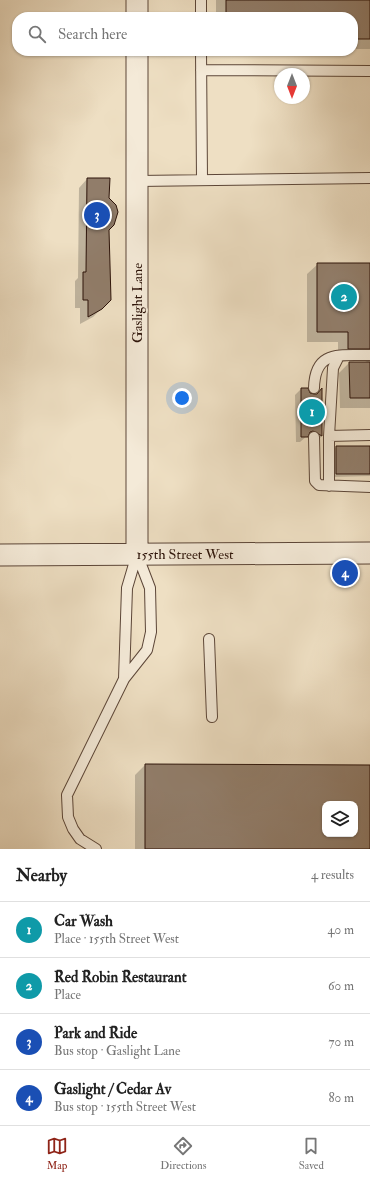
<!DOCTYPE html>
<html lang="en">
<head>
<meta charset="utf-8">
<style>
  :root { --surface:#fff; --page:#f2f2f2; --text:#222; --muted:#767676; --line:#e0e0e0; --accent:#8f2418 }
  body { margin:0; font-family:"IM FELL Double Pica",serif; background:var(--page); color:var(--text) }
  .controls { position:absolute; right:12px; bottom:12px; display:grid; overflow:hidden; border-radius:8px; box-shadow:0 1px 3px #0004 }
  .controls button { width:36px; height:36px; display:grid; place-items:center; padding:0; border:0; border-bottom:1px solid var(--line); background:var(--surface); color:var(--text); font:20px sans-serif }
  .compass { position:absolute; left:274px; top:68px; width:36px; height:36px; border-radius:50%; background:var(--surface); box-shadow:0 1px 3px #0004; rotate:180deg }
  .you { position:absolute; left:182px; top:398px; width:14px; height:14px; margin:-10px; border:3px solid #fff; border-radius:50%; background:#1a73e8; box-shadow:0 0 0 6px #1a73e833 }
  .badge { display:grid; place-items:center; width:26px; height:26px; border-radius:50%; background:var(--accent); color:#fff; font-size:13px; font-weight:700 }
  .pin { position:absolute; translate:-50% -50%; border:2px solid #fff; box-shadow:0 1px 4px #0006 }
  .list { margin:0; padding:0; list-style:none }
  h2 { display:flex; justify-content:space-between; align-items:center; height:52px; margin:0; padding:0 16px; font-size:17px }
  h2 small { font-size:13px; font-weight:400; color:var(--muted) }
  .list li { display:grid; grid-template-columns:26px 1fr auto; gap:12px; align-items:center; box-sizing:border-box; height:56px; padding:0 16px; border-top:1px solid var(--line) }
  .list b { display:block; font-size:15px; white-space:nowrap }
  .list p { margin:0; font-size:13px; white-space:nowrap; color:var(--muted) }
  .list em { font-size:13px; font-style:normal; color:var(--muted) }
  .icon { flex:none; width:22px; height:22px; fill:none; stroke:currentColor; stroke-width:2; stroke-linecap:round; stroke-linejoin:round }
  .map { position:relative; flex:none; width:370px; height:849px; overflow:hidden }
  .search { position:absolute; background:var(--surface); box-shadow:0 1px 3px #0004; left:12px; right:12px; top:12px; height:44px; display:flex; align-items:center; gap:10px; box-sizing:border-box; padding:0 14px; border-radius:16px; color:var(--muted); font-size:15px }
  .sheet { height:276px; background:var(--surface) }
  nav { display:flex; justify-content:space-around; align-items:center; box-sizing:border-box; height:56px; border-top:1px solid var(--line); background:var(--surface); font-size:11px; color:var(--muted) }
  nav a { display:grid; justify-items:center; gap:2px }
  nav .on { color:var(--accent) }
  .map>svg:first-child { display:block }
  .shadow { fill:#0003; fill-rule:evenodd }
  .building { fill:#917d6a; stroke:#2c1309; fill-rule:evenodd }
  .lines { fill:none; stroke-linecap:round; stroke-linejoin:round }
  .service-casing { stroke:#5c4638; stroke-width:12 }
  .minor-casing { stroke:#5c4638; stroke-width:23 }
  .service { stroke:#f4ead8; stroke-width:10 }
  .minor { stroke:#f4ead8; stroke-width:21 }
  .labels { text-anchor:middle; stroke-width:3.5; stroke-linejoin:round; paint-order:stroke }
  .street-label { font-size:14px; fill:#2c1309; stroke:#f4ead8 }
</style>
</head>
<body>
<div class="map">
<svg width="370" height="849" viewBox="0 0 370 849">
  <rect width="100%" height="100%" fill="#eedfc3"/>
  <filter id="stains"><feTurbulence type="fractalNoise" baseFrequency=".005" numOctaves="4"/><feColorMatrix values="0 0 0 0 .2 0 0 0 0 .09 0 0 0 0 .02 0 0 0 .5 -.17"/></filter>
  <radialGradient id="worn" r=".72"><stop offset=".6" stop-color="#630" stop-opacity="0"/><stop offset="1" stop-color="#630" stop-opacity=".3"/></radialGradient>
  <!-- shadow -->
  <path class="shadow" d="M216 0H370V49H353V17H216Z
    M87 179 108 230 110 300 93 317 80 324V308H75V281L78 278 79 188Z
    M318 264H370V408H340L339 373 349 363 367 362 360 358H338V342H307V274Z
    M301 389 309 394 317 395 321 390 322 436 316 442 307 436 300 442H296L295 395Z
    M336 447H370V476L333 477V450Z
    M145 765 370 766V849H135V775ZM325 804H355V834H325Z"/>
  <!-- building -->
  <path class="building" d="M226 0H370V39H353V17H226Z
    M87 178H110L109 198 116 205 118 212 114 225 109 230 111 300 102 309 88 317V300H83V272H86Z
    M317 263H370V349H348V332H317Z
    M349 362H370V398H350Z
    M301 388H308L310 393 314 394H317L322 388V436L313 431 310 432 308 437H301Z
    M336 446H370V474H336Z
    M145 764 370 765V849H145ZM325 804H355V834H325Z"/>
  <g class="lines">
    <!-- service casing -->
    <g class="service-casing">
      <path id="service" d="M201 0V17
        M201 51 202 180
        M201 70 370 71
        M137 181 370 178
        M314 388C315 349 340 356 370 355
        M329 436 333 368 339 356
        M314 437 315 481 319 485 370 487
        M329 486V436L370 435
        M209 639 212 717
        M124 679 127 588 137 554
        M96 849 80 839 73 829 68 817 67 795 124 679 147 650 151 632 150 588 137 554"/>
    </g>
    <!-- minor casing -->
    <g class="minor-casing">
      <path id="minor" d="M137 0V17
        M137 554V51
        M0 555 370 553"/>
    </g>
    <!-- service -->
    <use href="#service" class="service"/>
    <!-- minor -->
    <use href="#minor" class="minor"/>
  </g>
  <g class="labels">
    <!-- street labels -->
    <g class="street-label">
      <text transform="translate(137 303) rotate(-90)" y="5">Gaslight Lane</text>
      <text x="185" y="559">155th Street West</text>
    </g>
  </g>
  <rect width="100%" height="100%" filter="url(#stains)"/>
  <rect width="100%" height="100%" fill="url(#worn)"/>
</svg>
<div class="controls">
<button><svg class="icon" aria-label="layers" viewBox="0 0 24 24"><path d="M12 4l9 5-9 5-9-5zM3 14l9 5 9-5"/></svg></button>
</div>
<svg class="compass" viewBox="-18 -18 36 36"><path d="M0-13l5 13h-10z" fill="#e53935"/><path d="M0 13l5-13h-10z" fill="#767676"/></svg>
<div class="you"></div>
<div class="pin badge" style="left:312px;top:412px;background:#0f9aa8">1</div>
<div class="pin badge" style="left:344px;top:297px;background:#0f9aa8">2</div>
<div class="pin badge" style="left:97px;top:215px;background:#1a4fb4">3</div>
<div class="pin badge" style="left:345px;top:573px;background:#1a4fb4">4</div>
<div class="search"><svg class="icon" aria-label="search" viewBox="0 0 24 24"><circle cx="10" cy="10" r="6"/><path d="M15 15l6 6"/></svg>Search here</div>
</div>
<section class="sheet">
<h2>Nearby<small>4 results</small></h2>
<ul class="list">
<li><span class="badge" style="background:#0f9aa8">1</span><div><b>Car Wash</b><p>Place · 155th Street West</p></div><em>40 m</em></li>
<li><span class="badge" style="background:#0f9aa8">2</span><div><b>Red Robin Restaurant</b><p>Place</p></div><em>60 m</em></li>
<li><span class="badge" style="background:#1a4fb4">3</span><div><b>Park and Ride</b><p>Bus stop · Gaslight Lane</p></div><em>70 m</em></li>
<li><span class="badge" style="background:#1a4fb4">4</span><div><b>Gaslight / Cedar Av</b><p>Bus stop · 155th Street West</p></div><em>80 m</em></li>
</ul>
</section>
<nav>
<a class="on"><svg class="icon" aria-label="map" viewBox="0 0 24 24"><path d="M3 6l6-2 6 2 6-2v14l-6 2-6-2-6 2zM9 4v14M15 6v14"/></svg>Map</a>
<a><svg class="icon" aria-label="directions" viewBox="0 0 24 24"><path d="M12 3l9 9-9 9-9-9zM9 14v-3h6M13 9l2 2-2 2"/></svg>Directions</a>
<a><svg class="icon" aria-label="saved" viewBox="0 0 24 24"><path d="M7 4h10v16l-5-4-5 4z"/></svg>Saved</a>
</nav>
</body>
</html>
